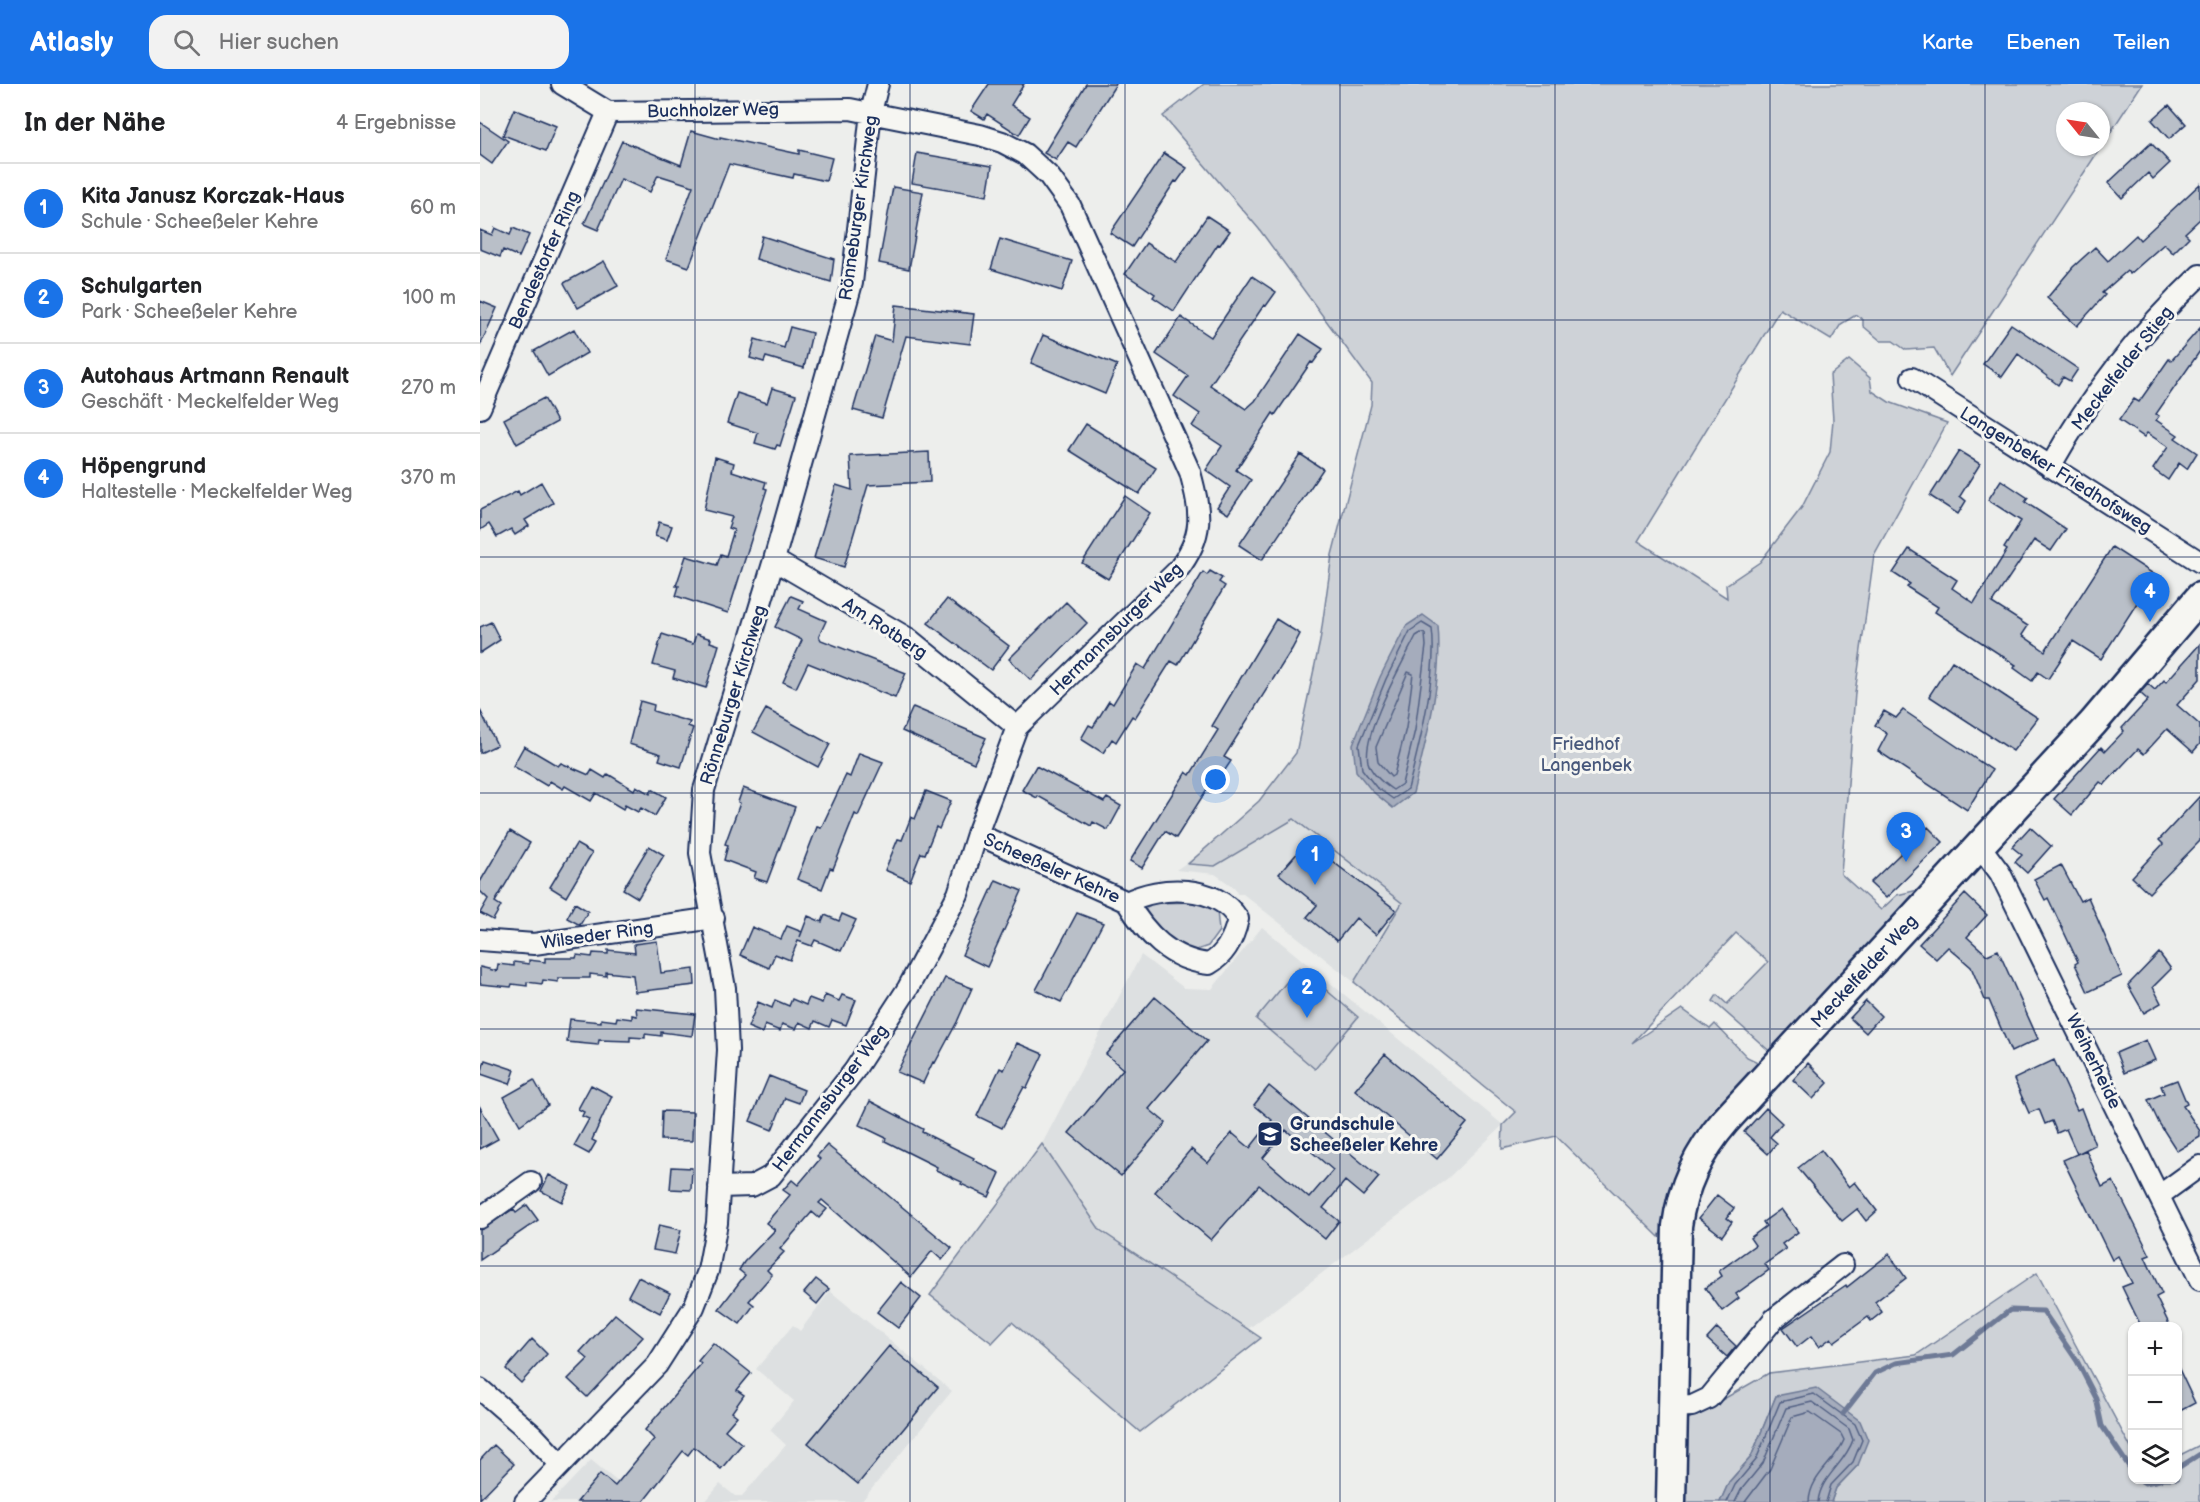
<!DOCTYPE html>
<html lang="de">
<head>
<meta charset="utf-8">
<style>
  :root { --surface:#fff; --page:#f2f2f2; --text:#202124; --muted:#757577; --line:#e0e0e0; --accent:#1a73e8 }
  body { margin:0; font-family:"Balsamiq Sans",sans-serif; background:var(--page); color:var(--text) }
  .controls { position:absolute; right:18px; bottom:18px; display:grid; overflow:hidden; border-radius:12px; box-shadow:0 2px 4px #0004 }
  .controls button { width:54px; height:54px; display:grid; place-items:center; padding:0; border:0; border-bottom:2px solid var(--line); background:var(--surface); color:var(--text); font:30px sans-serif }
  .compass { position:absolute; left:1576px; top:18px; width:54px; height:54px; border-radius:50%; background:var(--surface); box-shadow:0 2px 4px #0004; rotate:300deg }
  .you { position:absolute; left:736px; top:696px; width:21px; height:21px; margin:-15px; border:4px solid #fff; border-radius:50%; background:#1a73e8; box-shadow:0 0 0 9px #1a73e833 }
  .badge { display:grid; place-items:center; width:39px; height:39px; border-radius:50%; background:var(--accent); color:#fff; font-size:20px; font-weight:700 }
  .pin { position:absolute; translate:-50% -50px; filter:drop-shadow(0 2px 3px #0008) }
  .pin::after { content:''; position:absolute; top:32px; width:21px; height:18px; background:inherit; clip-path:polygon(0 0,100% 0,50% 100%) }
  .list { margin:0; padding:0; list-style:none }
  h2 { display:flex; justify-content:space-between; align-items:center; height:78px; margin:0; padding:0 24px; font-size:26px }
  h2 small { font-size:20px; font-weight:400; color:var(--muted) }
  .list li { display:grid; grid-template-columns:39px 1fr auto; gap:18px; align-items:center; box-sizing:border-box; height:90px; padding:0 24px; border-top:2px solid var(--line) }
  .list b { display:block; font-size:22px; white-space:nowrap }
  .list p { margin:0; font-size:20px; white-space:nowrap; color:var(--muted) }
  .list em { font-size:20px; font-style:normal; color:var(--muted) }
  .icon { flex:none; width:33px; height:33px; fill:none; stroke:currentColor; stroke-width:2; stroke-linecap:round; stroke-linejoin:round }
  .map { position:relative; flex:none; width:1720px; height:1418px; overflow:hidden }
  header { display:flex; align-items:center; gap:36px; box-sizing:border-box; height:84px; padding:0 30px; background:var(--accent); color:#fff }
  header strong { font-size:28px }
  nav { display:flex; gap:33px; margin-inline-start:auto; font-size:21px }
  .search { width:420px; height:54px; background:var(--page); display:flex; align-items:center; gap:15px; box-sizing:border-box; padding:0 21px; border-radius:18px; color:var(--muted); font-size:22px }
  main { display:flex }
  aside { flex:1; background:var(--surface) }
  .map>svg:first-child { display:block }
  .built { fill:#dde0e1 }
  .green { fill:#ced2d7; stroke:#74809a; stroke-width:1.5 }
  .water { fill:#a5acbc; stroke:#6e7a96; stroke-width:1.5 }
  .lines { fill:none; stroke-linecap:round; stroke-linejoin:round }
  .shore { stroke:#526184; stroke-width:1.5 }
  .stream { stroke:#6e7a96; stroke-width:5 }
  .building { fill:#b9bfc8; stroke:#1b2f5e; stroke-width:1.5; fill-rule:evenodd }
  .minor-casing { stroke:#1b2f5e; stroke-width:24 }
  .secondary-casing { stroke:#1b2f5e; stroke-width:33 }
  .minor { stroke:#f6f6f2; stroke-width:20 }
  .secondary { stroke:#f6f6f2; stroke-width:28 }
  .grid { fill:none; stroke:#1b2f5e; stroke-width:1.5; stroke-opacity:0.55 }
  .labels { text-anchor:middle; stroke-width:6; stroke-linejoin:round; paint-order:stroke }
  .street-label { font-size:18px; fill:#1b2f5e; stroke:#f6f6f2 }
  .park-label { font-size:18px; fill:#48587c; stroke:#f6f6f2 }
  .poi-label { font-size:18px; font-weight:bold; fill:#1b2f5e; stroke:#f6f6f2; text-anchor:start }
</style>
</head>
<body>
<header>
<strong>Atlasly</strong>
<div class="search"><svg class="icon" aria-label="search" viewBox="0 0 24 24"><circle cx="10" cy="10" r="6"/><path d="M15 15l6 6"/></svg>Hier suchen</div>
<nav><a>Karte</a><a>Ebenen</a><a>Teilen</a></nav>
</header>
<main>
<aside>
<h2>In der Nähe<small>4 Ergebnisse</small></h2>
<ul class="list">
<li><span class="badge">1</span><div><b>Kita Janusz Korczak-Haus</b><p>Schule · Scheeßeler Kehre</p></div><em>60 m</em></li>
<li><span class="badge">2</span><div><b>Schulgarten</b><p>Park · Scheeßeler Kehre</p></div><em>100 m</em></li>
<li><span class="badge">3</span><div><b>Autohaus Artmann Renault</b><p>Geschäft · Meckelfelder Weg</p></div><em>270 m</em></li>
<li><span class="badge">4</span><div><b>Höpengrund</b><p>Haltestelle · Meckelfelder Weg</p></div><em>370 m</em></li>
</ul>
</aside>
<div class="map">
<svg width="1720" height="1418" viewBox="0 0 1720 1418">
  <rect width="100%" height="100%" fill="#edeeec"/>
  <filter id="ink" filterUnits="userSpaceOnUse"><feTurbulence type="fractalNoise" baseFrequency=".0167" numOctaves="2"/><feDisplacementMap in="SourceGraphic" scale="12" xChannelSelector="R" yChannelSelector="G"/><feConvolveMatrix kernelMatrix="1 2 1 2 8 2 1 2 1" color-interpolation-filters="sRGB"/></filter>
  <g filter="url(#ink)">
    <!-- built -->
    <path class="built" d="M806 709 928 808 874 898 763 810H757L755 804 735 790 696 786Z
      M782 843 1023 1041 968 1094 768 1245 620 1146 562 1060 661 871 704 904 732 905Z
      M350 1207 472 1307 381 1418H225L240 1400 255 1412H262L306 1361 290 1346 314 1317 276 1285 313 1241 320 1247Z
      M111 1376 162 1418H71Z"/>
    <!-- green -->
    <path class="green" d="M724 0H1662L1621 63V27H1585V63H1621L1470 292 1454 264 1426 266 1413 257H1401L1383 242V236L1376 231 1361 240 1351 256 1300 225 1158 457 1247 514 1246 501 1280 478 1322 423 1350 368 1353 336 1350 291 1369 276 1390 294 1392 307 1409 318 1467 339 1394 471 1375 609 1361 790 1401 826 1417 811 1438 806 1411 835 1415 840 1295 972 1233 917 1237 911 1247 920 1288 878 1256 849 1152 959 1202 925 1230 945 1235 940 1267 973 1286 982 1195 1112 1179 1153 1076 1052 1022 1065 1023 1041 1036 1028 874 898 922 819 814 735 735 782 708 780 779 717 816 669 840 557 852 471 891 321 892 299 779 145 683 32Z
      M722 818 737 827 739 847 728 862 711 868 694 860 662 829 672 819Z
      M819 883 878 933 835 985 776 935Z
      M562 1060 620 1146 781 1254 660 1348 532 1238 512 1259 450 1211Z
      M1557 1189 1652 1366V1396H1698V1372L1720 1361V1418H1351L1356 1404 1378 1381 1296 1312 1271 1373 1249 1398 1240 1418H1205V1337L1289 1289 1436 1271Z"/>
    <!-- water -->
    <path class="water" d="M943 531 958 542C963 597 946 656 933 709L913 724 892 707 876 687 873 660 900 593 926 542Z
      M1336 1304 1380 1337 1388 1356 1378 1381 1356 1404 1351 1418H1240L1249 1398 1271 1373 1296 1312Z"/>
    <g class="lines">
      <!-- shore -->
      <path class="shore" d="M942 539 952 545C958 588 939 662 928 705L913 715 896 703 882 685 879 661 906 595 930 547Z
        M941 549 945 550 946 562 935 646 922 700 913 706C904 700 891 689 888 678 882 649 922 580 936 552Z
        M928 588 933 590 926 644 914 691 911 693 898 678 896 663Z
        M1247 1418 1255 1401 1276 1376 1300 1318 1334 1310 1375 1340 1382 1356 1373 1378 1351 1401 1346 1418
        M1255 1418 1261 1406 1283 1379 1306 1324 1332 1318 1369 1345 1373 1356C1365 1380 1340 1393 1338 1418
        M1265 1418 1290 1385 1312 1333 1330 1328 1361 1350 1364 1356C1355 1379 1330 1391 1329 1418"/>
      <!-- stream -->
      <path class="stream" d="M1363 1330 1395 1289 1416 1279 1473 1271 1530 1226 1563 1227 1597 1277 1616 1314 1622 1342 1652 1387
        M1698 1384 1720 1370
        M1660 1396 1665 1399 1680 1396"/>
    </g>
    <!-- building -->
    <path class="building" d="M509 0H544L531 21 550 33 539 51 507 30 504 35 491 27Z
      M606 0H636L596 63 588 58 576 76 564 69Z
      M1689 21 1706 40 1689 55 1672 36Z
      M34 25 76 42 66 67 23 51Z
      M0 38 28 57 12 80 0 71Z
      M211 47 240 55V53L319 70V66L352 74 346 97 314 90 313 94 249 80 209 183 186 175 213 102 178 91 170 108 141 95 118 146 104 140 142 57 201 81Z
      M1671 59 1690 79 1673 95 1668 89 1642 114 1628 99Z
      M437 69 512 82 507 112 432 99Z
      M684 69 707 84 697 98 695 97 652 163 630 149Z
      M1720 100V135L1705 149 1709 153 1693 169 1684 160 1650 190 1647 187 1622 209 1625 211 1597 242 1567 214 1593 183 1615 163 1628 177 1656 151 1660 156Z
      M413 103 443 108 429 185 399 179Z
      M727 132 750 147 740 161 738 160 694 227 673 213 675 210 645 190 666 159 696 178Z
      M15 144 30 151 33 144 49 151 39 173 23 166 20 173 0 165V146L12 151Z
      M282 152 354 175 351 198 276 175Z
      M520 155 592 177 582 207 511 185Z
      M124 177 138 202 98 224 84 199Z
      M772 192 796 208 786 222 784 221 730 301 766 325 775 317 820 250 843 265 833 279 831 278 795 331 793 329 756 386 771 396 748 430 737 423 750 403 726 386 742 362 712 342 720 330 694 312 708 292 676 270 701 233 731 253Z
      M0 217 17 224 0 262Z
      M416 221 494 230 490 260 426 252 402 334 373 326 395 252 412 257Z
      M1531 240 1598 285 1590 297 1583 293 1578 301 1538 270 1522 293 1503 280Z
      M310 243 332 249 324 284 286 273 284 278 270 274 275 255 304 264Z
      M1720 244V267L1676 330 1679 332 1676 336 1698 351 1695 354 1717 369 1707 385 1699 379 1688 396 1673 385 1688 363 1667 349 1664 353 1639 336 1654 315 1659 318 1689 275 1691 277Z
      M94 245 107 269 68 292 54 267Z
      M563 251 637 281 625 310 551 279Z
      M292 304 316 311 300 362 297 361 295 365 275 359 278 349 247 339 257 309 287 319Z
      M64 314 77 338 37 360 24 335Z
      M606 340 676 384 659 410 589 366Z
      M1479 367 1500 380 1480 412 1486 417 1478 430 1450 412Z
      M449 368 450 398 388 401 364 483 334 474 356 401 372 406 370 372Z
      M820 370 843 385 782 476 759 461Z
      M235 373 254 379 252 387 286 398 284 404 287 405 248 529 196 512 199 502H196L206 472 237 481 241 470 246 472 254 446 248 444 252 433 224 426Z
      M1521 396 1548 414 1545 418 1586 445 1571 467 1554 456 1512 519 1548 542 1542 551 1565 567 1632 463 1675 491 1621 575 1593 557 1568 595 1558 588 1552 597 1534 584 1536 581 1455 528 1458 523 1427 503 1430 500 1413 489 1429 465 1477 496 1472 504 1494 519 1527 466 1524 464 1541 437 1508 416Z
      M61 398 73 419 45 436 49 442 35 451 31 445 17 453 9 440 0 446V426L38 407 40 411Z
      M645 412 670 429 628 495 602 479Z
      M179 438 192 442 187 456 175 452Z
      M730 487 742 494 739 498 745 502 698 581 691 577 655 634 652 632 636 658 632 655 623 669 601 655 609 641 613 643 629 617 633 620 657 580 665 585 723 488 727 491Z
      M311 512 323 517 319 525 346 537 339 552 341 556 426 589 415 614 328 579 316 604 303 598 322 556 295 543Z
      M467 515 529 562 511 586 448 539Z
      M586 518 607 539 551 596 529 575Z
      M796 535 820 550 812 565 744 673 751 677 733 704 729 702 696 754 685 747 662 784 650 777 706 688 710 691 738 646 732 642Z
      M11 538 20 556 0 569V543Z
      M182 550 213 560 216 550 231 555 230 558 239 561 226 604 193 594 195 587 173 581Z
      M1720 560V595L1697 621 1720 641V660L1713 668 1687 645 1664 670 1658 665 1624 701 1620 698 1592 731 1574 715 1621 663 1625 667 1644 647 1642 644 1668 616 1660 609 1668 600 1675 606 1684 596 1686 598Z
      M1472 577 1558 634 1533 667 1449 612Z
      M160 617 174 621 173 627 210 638 208 642 213 644 201 683 179 676 181 670 149 660Z
      M433 623 506 654 494 679 422 647Z
      M286 625 350 660 338 683 273 648Z
      M0 626 17 661 0 669Z
      M1423 626 1512 686 1487 726 1398 667 1407 650 1395 641 1404 627 1416 634Z
      M44 662 78 682 81 679 109 691 112 686 125 694 128 690 154 706 156 702 170 710 172 705 186 713 175 732 161 724 158 728 145 721 143 725 116 709 111 717 85 702 83 705 70 697 67 702 33 682Z
      M379 669 403 678 378 732 375 730 353 785 350 784 342 805 317 795 337 743 341 744 366 691 370 693Z
      M556 682 624 718 627 714 641 722 628 746 613 738 611 742 558 712 557 714 542 706Z
      M263 704 315 723 287 798 274 794 276 788 244 776 248 761 245 760 260 719 258 718Z
      M446 707 471 717 459 745 456 743 445 770 441 769 430 797 405 786 418 755 422 756 431 733 435 735Z
      M1720 712V757L1669 809 1652 793 1683 760 1679 756Z
      M1448 743 1463 758 1406 814 1390 799Z
      M1550 743 1571 762 1547 789 1535 778 1542 771 1532 763Z
      M30 747 50 759 15 818 21 822 13 836 0 829 8 815 0 807V798Z
      M827 758 916 826 896 851 876 834 857 857 827 833 837 821 799 790Z
      M96 760 112 769 86 813 70 803Z
      M169 762 184 771 158 814 143 805Z
      M1581 781 1600 817 1608 813 1642 892 1608 908 1595 880 1598 878 1568 814 1565 816 1554 795Z
      M516 796 542 807 507 883 482 871Z
      M1485 810 1507 831 1487 853 1507 871 1518 866 1558 955 1531 968 1509 916H1505L1491 883 1468 863 1456 875 1439 860Z
      M95 819 108 827 100 841 87 834Z
      M597 829 623 839 581 918 556 906Z
      M362 830 376 836 361 867 335 856 332 862 318 857 310 876 295 870 289 884 260 871 272 843 301 855 307 842 322 848 320 853 328 832 342 838 345 831 359 837Z
      M177 857 181 889 214 885 215 901 155 908 153 891 126 888V892L110 890V894H78V898L63 896 62 900 47 898V902L32 900 31 903 0 900V883L17 887 18 880 34 882V878L49 880V876L65 878V874H96L97 871 112 873 113 869 128 870V866L155 869 154 860Z
      M1679 869 1691 885 1673 903 1681 919 1664 929 1648 901Z
      M465 894 492 904 477 938 455 979 453 978 443 999 417 988Z
      M345 911 359 917 362 911 376 916 366 941 352 936 349 943 335 937 332 944 319 938 316 945 302 940 300 947 285 941 282 949 268 943 278 918 292 924 295 916 309 922 312 915 326 921 329 914 342 919Z
      M675 913 727 957 669 1025 686 1039 641 1092 589 1049 643 985 626 970Z
      M1386 917 1401 932 1386 949 1370 934Z
      M156 924 215 930 212 952 181 948V952L165 950V954L150 953V957L119 956 118 961 87 958 90 935 121 938V935L136 937 137 933 152 935V931L157 932Z
      M1666 956 1675 976 1644 989 1636 969Z
      M537 959 563 970 547 1004 544 1003 522 1044 497 1032 520 984 524 986Z
      M905 970 987 1039 957 1075 875 1006Z
      M5 976 35 986 30 1000 1 990Z
      M1574 976 1597 1026 1601 1024 1615 1061 1597 1070 1586 1045 1577 1049 1572 1037 1565 1040 1559 1025 1549 1029 1534 995Z
      M1328 979 1348 999 1333 1015 1313 996Z
      M289 992 324 1006 319 1019 305 1014 292 1046 270 1037Z
      M54 996 68 1021 40 1041 24 1013Z
      M1697 996 1707 1020 1703 1022 1720 1047V1053L1697 1067 1679 1039 1668 1016 1684 1009 1681 1002Z
      M111 1001 132 1012 112 1056 116 1058 109 1070 94 1062 109 1035 102 1032 104 1028 98 1025Z
      M789 1002 899 1093 883 1112 865 1097 843 1124 859 1137 845 1155 779 1101 731 1156 675 1108 711 1065 728 1079 752 1049 770 1064 792 1036 774 1021ZM806 1046 853 1086 829 1114 783 1074Z
      M390 1017 443 1045 442 1048 494 1074 493 1076 520 1089 509 1113 481 1100 482 1098 456 1086 457 1083 405 1057 406 1054 379 1041Z
      M0 1023 18 1055 0 1065Z
      M1286 1024 1302 1039 1290 1053 1297 1059 1288 1070 1264 1048Z
      M182 1027 213 1028 212 1057 181 1056Z
      M347 1061 472 1164 462 1176 452 1167 431 1193 342 1116 339 1119 347 1125 339 1134 332 1128 300 1165 304 1168 287 1186 292 1191 269 1217 274 1221 260 1240 239 1225 265 1191 259 1186 264 1178 295 1146 286 1139 310 1111 303 1106 312 1096 318 1101 340 1075 337 1072Z
      M1341 1066 1369 1103 1375 1098 1397 1127 1386 1137 1377 1125 1362 1137 1318 1084Z
      M1606 1066 1622 1103 1633 1097 1670 1171 1665 1173 1682 1210 1676 1213 1690 1242H1661L1642 1203 1652 1199 1638 1172 1632 1176 1583 1076Z
      M192 1083 212 1084 211 1106 190 1105Z
      M69 1091 90 1102 82 1118 61 1107Z
      M1237 1111 1254 1124 1247 1134 1252 1138 1242 1152 1219 1134Z
      M47 1121 58 1136 0 1176V1146L33 1125 36 1129Z
      M1301 1125 1318 1148 1302 1160 1306 1165 1285 1180 1289 1186 1256 1210 1259 1214 1242 1227 1225 1204 1242 1192 1239 1187 1275 1161 1270 1154 1286 1142 1283 1138Z
      M179 1141 201 1146 195 1170 173 1166Z
      M1409 1170 1426 1194 1395 1218 1402 1228 1391 1237 1388 1233 1354 1258 1351 1254 1339 1263 1331 1252 1317 1263 1303 1244 1366 1201 1367 1203Z
      M158 1193 190 1209 180 1229 148 1212Z
      M336 1195 349 1205 337 1220 324 1209Z
      M421 1198 441 1214 418 1244 397 1228Z
      M135 1230 163 1253 107 1313 88 1295 108 1275 100 1268Z
      M1237 1244 1256 1262 1247 1273 1227 1255Z
      M52 1255 67 1270 41 1299 26 1285Z
      M233 1259 271 1289 257 1306 264 1311 252 1328 257 1332 245 1346 262 1360 241 1385 214 1363 208 1371 203 1367 163 1418H97L120 1390 135 1402 174 1355 165 1346 221 1280 218 1277Z
      M409 1262 458 1303 378 1400 328 1359Z
      M1698 1283 1715 1319 1698 1328Z
      M14 1361 34 1380 0 1415V1376Z"/>
    <g class="lines">
      <!-- minor casing -->
      <g class="minor-casing">
        <path id="minor" d="M82 0 128 28 370 25 500 51 522 58 545 70 569 92 590 121 710 388C721 429 725 451 697 487L537 643 497 750 478 810 428 904 374 987 291 1092 272 1102 239 1103
          M1432 294 1720 478
          M0 324 128 28
          M1570 383C1609 313 1662 246 1720 191
          M294 476 429 555 537 643
          M497 750 647 818C666 850 690 876 729 880 745 871 754 853 758 835 737 800 680 801 647 818
          M1500 762 1520 789 1720 1196
          M0 856 54 860 234 834
          M1680 1111 1720 1082
          M0 1134 51 1098
          M0 1305 53 1351 80 1380
          M1193 1323 1212 1322 1229 1314 1294 1235 1363 1181
          M45 1418 177 1281 214 1223 228 1187 237 1139 248 966 245 904 220 769 224 706 294 476 372 199 391 28 398 0"/>
      </g>
      <!-- secondary casing -->
      <g class="secondary-casing">
        <path id="secondary" d="M1191 1418 1197 1142C1202 1102 1220 1066 1246 1036L1613 639 1720 513"/>
      </g>
      <!-- minor -->
      <use href="#minor" class="minor"/>
      <!-- secondary -->
      <use href="#secondary" class="secondary"/>
    </g>
  </g>
  <!-- grid -->
  <path class="grid" d="M215 0V1418M430 0V1418M645 0V1418M860 0V1418M1075 0V1418M1290 0V1418M1505 0V1418M0 236H1720M0 473H1720M0 709H1720M0 945H1720M0 1182H1720"/>
  <!-- icons -->
  <defs>
    <g id="school-square" transform="scale(1.35)"><rect x="-9" y="-9" width="18" height="18" rx="4" fill="#1b2f5e" stroke="#f6f6f2"/><path d="M0-5L7-2L0 1L-7-2ZM-4 1L0 2.5L4 1V4Q0 6-4 4Z" fill="#fff"/></g>
  </defs>
  <g fill-rule="evenodd">
    <use href="#school-square" x="790" y="1050"/>
  </g>
  <g class="labels">
    <!-- street labels -->
    <g class="street-label">
      <text transform="translate(233 26) rotate(-1)" y="6">Buchholzer Weg</text>
      <text transform="translate(378 124) rotate(-82)" y="6">Rönneburger Kirchweg</text>
      <text transform="translate(64 176) rotate(-66)" y="6">Bendestorfer Ring</text>
      <text transform="translate(1642 284) rotate(-52)" y="6">Meckelfelder Stieg</text>
      <text transform="translate(1576 386) rotate(32)" y="6">Langenbeker Friedhofsweg</text>
      <text transform="translate(405 544) rotate(33)" y="6">Am Rotberg</text>
      <text transform="translate(636 545) rotate(-45)" y="6">Hermannsburger Weg</text>
      <text transform="translate(253 611) rotate(-73)" y="6">Rönneburger Kirchweg</text>
      <text transform="translate(572 784) rotate(24)" y="6">Scheeßeler Kehre</text>
      <text transform="translate(117 851) rotate(-8)" y="6">Wilseder Ring</text>
      <text transform="translate(1384 887) rotate(-47)" y="6">Meckelfelder Weg</text>
      <text transform="translate(1614 977) rotate(64)" y="6">Weiherheide</text>
      <text transform="translate(350 1014) rotate(-53)" y="6">Hermannsburger Weg</text>
    </g>
    <!-- park labels -->
    <g class="park-label">
      <text x="1106" y="666">Friedhof<tspan x="1106" dy="21">Langenbek</tspan></text>
    </g>
    <!-- poi labels -->
    <g class="poi-label">
      <text x="810" y="1046">Grundschule<tspan x="810" dy="21">Scheeßeler Kehre</tspan></text>
    </g>
  </g>
</svg>
<div class="controls">
<button>+</button>
<button>−</button>
<button><svg class="icon" aria-label="layers" viewBox="0 0 24 24"><path d="M12 4l9 5-9 5-9-5zM3 14l9 5 9-5"/></svg></button>
</div>
<svg class="compass" viewBox="-18 -18 36 36"><path d="M0-13l5 13h-10z" fill="#e53935"/><path d="M0 13l5-13h-10z" fill="#757577"/></svg>
<div class="you"></div>
<div class="pin badge" style="left:835px;top:801px">1</div>
<div class="pin badge" style="left:827px;top:934px">2</div>
<div class="pin badge" style="left:1426px;top:778px">3</div>
<div class="pin badge" style="left:1670px;top:538px">4</div>
</div>
</main>
</body>
</html>
